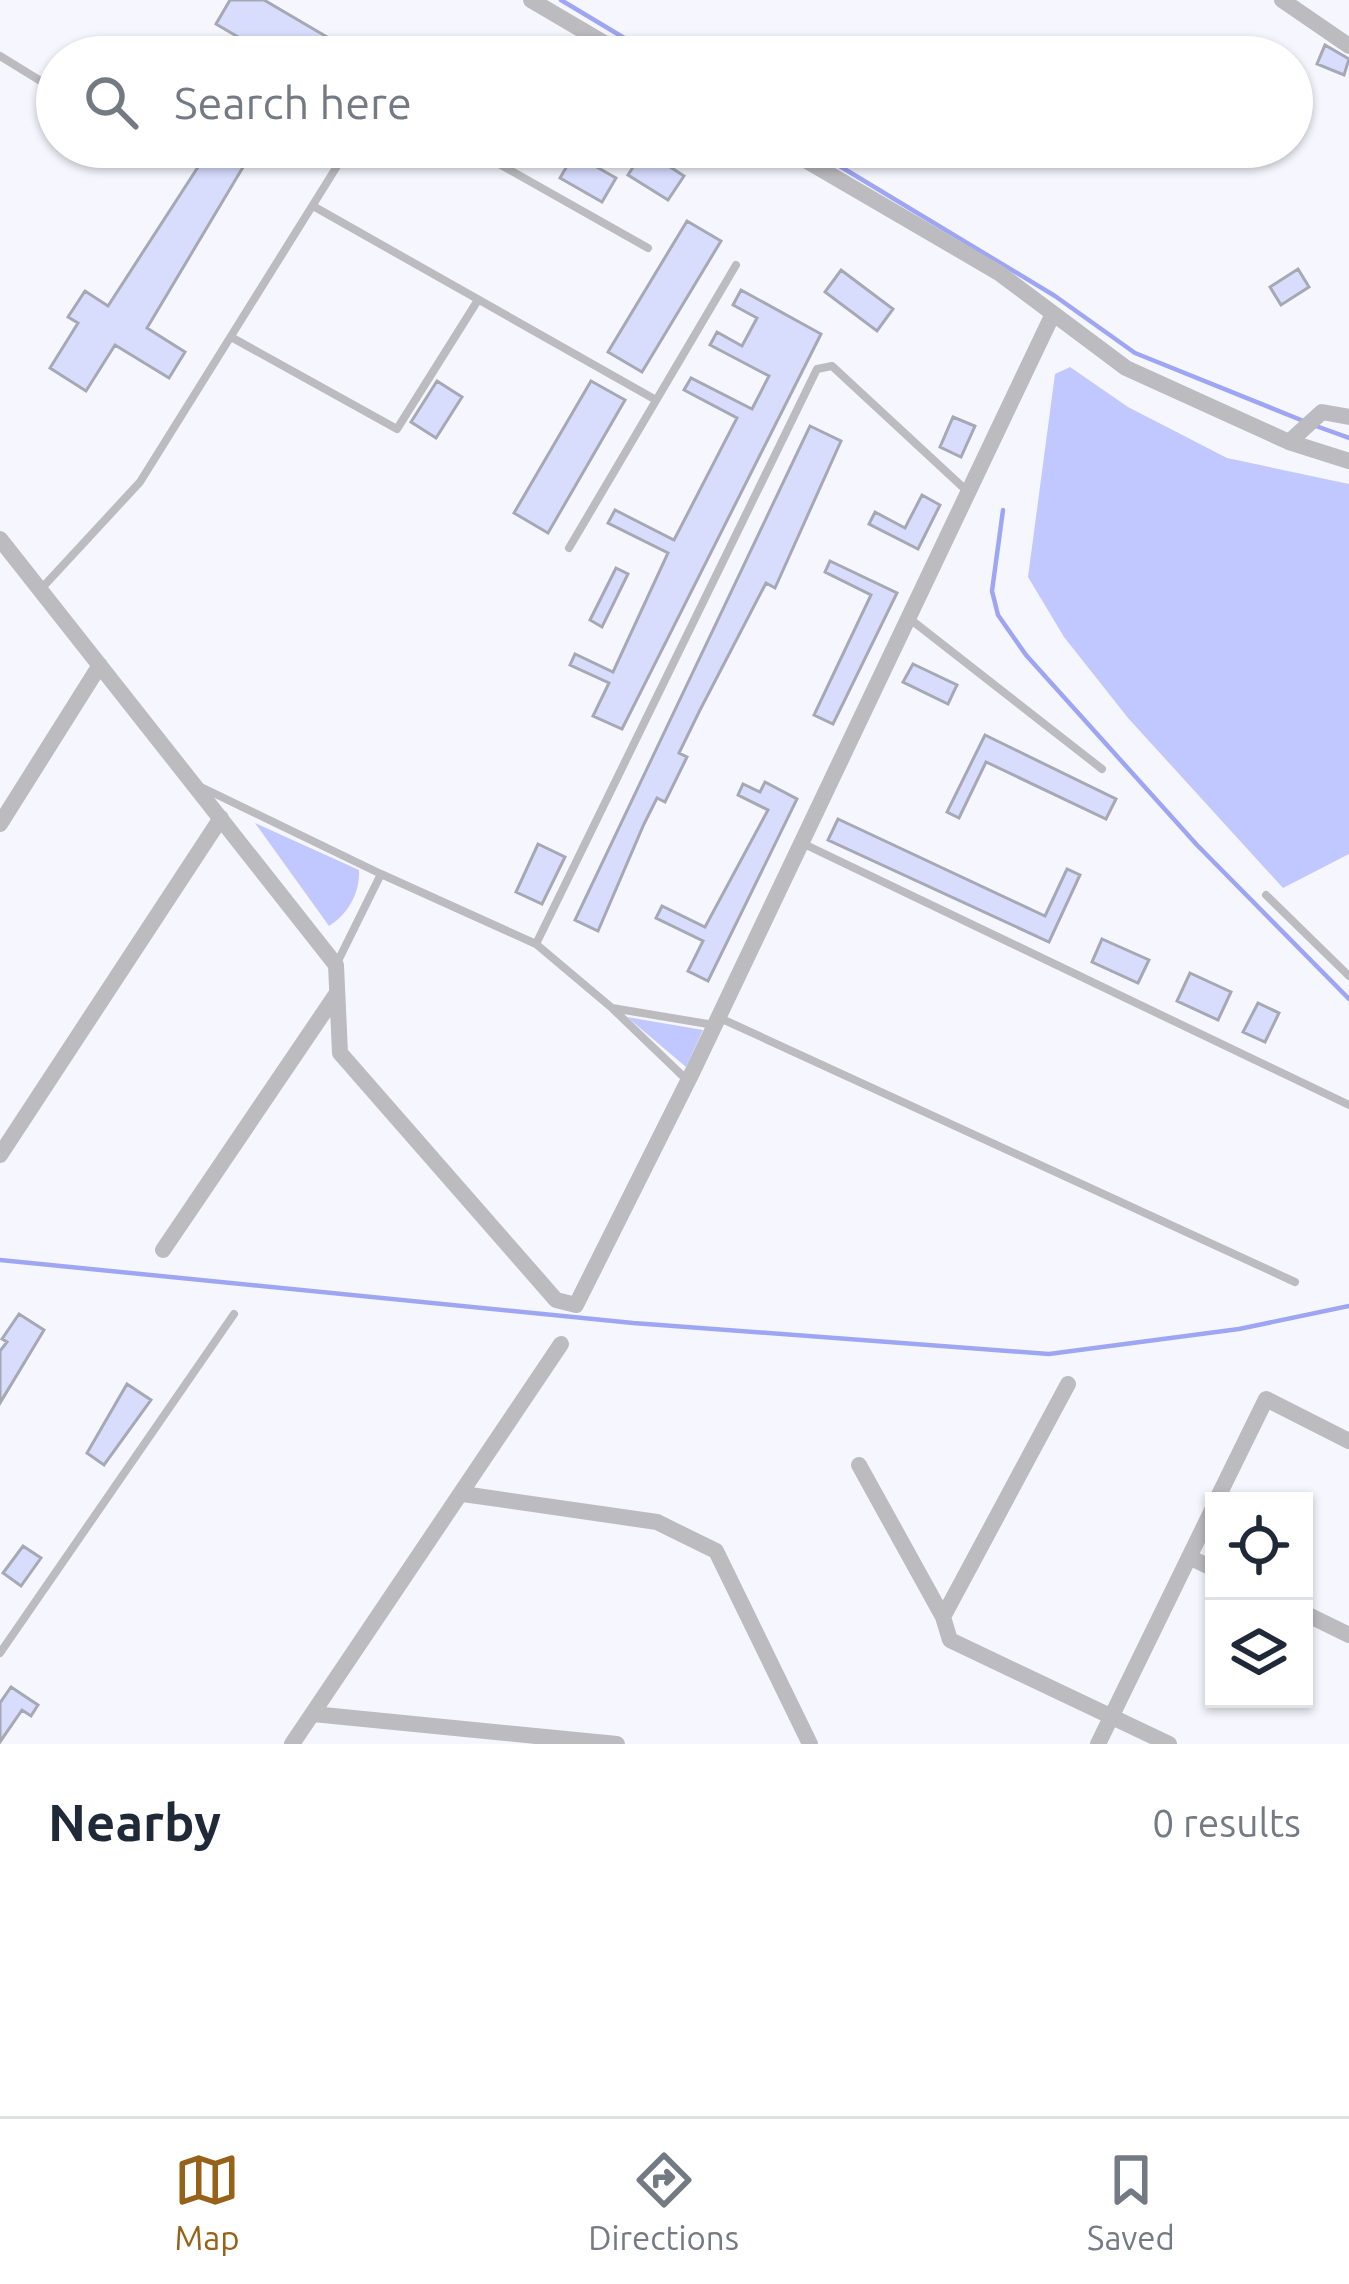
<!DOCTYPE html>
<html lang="en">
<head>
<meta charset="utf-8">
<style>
  :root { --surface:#fff; --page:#f6f6f7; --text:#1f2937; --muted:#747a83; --line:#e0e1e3; --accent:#966118 }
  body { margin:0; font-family:Ubuntu,sans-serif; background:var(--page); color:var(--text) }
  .controls { position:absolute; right:36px; bottom:36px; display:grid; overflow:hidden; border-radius:0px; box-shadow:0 3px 9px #0004 }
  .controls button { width:108px; height:108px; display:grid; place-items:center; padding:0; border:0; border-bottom:3px solid var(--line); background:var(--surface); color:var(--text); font:60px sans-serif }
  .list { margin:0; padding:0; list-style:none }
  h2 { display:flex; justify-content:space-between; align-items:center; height:156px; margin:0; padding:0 48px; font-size:51px }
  h2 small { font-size:39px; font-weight:400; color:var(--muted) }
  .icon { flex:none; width:66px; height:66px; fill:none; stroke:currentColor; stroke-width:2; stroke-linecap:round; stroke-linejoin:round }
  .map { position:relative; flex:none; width:1349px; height:1744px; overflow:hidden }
  .search { position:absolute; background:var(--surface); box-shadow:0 3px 9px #0004; left:36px; right:36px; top:36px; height:132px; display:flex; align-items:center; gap:30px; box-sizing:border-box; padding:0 42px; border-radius:66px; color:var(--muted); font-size:45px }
  .sheet { height:372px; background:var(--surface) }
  nav { display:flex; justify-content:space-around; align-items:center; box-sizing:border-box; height:168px; border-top:3px solid var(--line); background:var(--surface); font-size:33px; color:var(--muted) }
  nav a { display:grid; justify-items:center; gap:6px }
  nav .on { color:var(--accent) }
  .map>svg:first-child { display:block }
  .green { fill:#c1c8ff }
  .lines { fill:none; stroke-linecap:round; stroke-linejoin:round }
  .stream { stroke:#9ea6f3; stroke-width:4.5 }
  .building { fill:#d8ddfe; stroke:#a6a8b3; stroke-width:3 }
  .service { stroke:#bbbbc0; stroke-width:8 }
  .minor { stroke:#bbbbc0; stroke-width:16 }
</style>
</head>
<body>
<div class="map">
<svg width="1349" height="1744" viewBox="0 0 1349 1744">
  <rect width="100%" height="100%" fill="#f6f7fe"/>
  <!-- green -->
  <path class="green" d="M1070 367 1128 407 1227 458 1349 484V854L1283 888 1128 718 1064 637 1028 577 1055 374Z
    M255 823 359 870C360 893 348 914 329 926Z
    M627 1017 703 1030 686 1067Z"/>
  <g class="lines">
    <!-- stream -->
    <path class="stream" d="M561 0 656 57
      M808 147 1055 296 1135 353 1306 422
      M1316 426 1349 438
      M1003 510 992 591 998 615 1026 655 1197 845 1349 999
      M0 1260 633 1323 1049 1354 1239 1329 1349 1306"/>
  </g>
  <!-- building -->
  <path class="building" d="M230 0H264L339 44 331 57H272L216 24Z
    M1325 45 1349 59 1344 75 1317 64Z
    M211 147H255L147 328 185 352 169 378 115 345 86 391 50 368 78 323 68 317 85 291 108 306Z
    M644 150 684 176 668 200 628 175Z
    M574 154 616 178 602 202 560 178Z
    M687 221 721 241 642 372 608 352Z
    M1298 269 1309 287 1281 305 1270 287Z
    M841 270 893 309 877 331 825 292Z
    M741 290 821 334 622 729 593 716 609 683 570 665 575 654 613 672 668 553 608 523 615 510 674 540 737 418 684 390 691 378 752 409 769 376 710 345 717 332 742 346 757 318 733 305Z
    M437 381 462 397 436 438 411 422Z
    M591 381 625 400 548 533 514 513Z
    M953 417 975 426 961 457 940 447Z
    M810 426 841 441 775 588 766 583 700 710 679 753 687 757 665 802 657 798 644 824 598 931 575 920Z
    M922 495 940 505 918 549 869 524 875 512 905 528Z
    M830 561 897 593 833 724 814 715 871 595 825 572Z
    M616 568 628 574 602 627 590 620Z
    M913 664 957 685 948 704 903 682Z
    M985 735 1116 799 1106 819 986 762 959 818 947 812Z
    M765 782 797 799 708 981 688 971 703 941 656 918 662 906 705 927 768 810 738 795 743 784 760 792Z
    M838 819 1045 916 1067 869 1080 875 1049 942 828 840Z
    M538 844 565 857 542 904 516 892Z
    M1102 939 1149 960 1138 983 1092 962Z
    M1190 973 1231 992 1218 1020 1177 1001Z
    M1258 1003 1279 1013 1265 1042 1243 1032Z
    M19 1314 44 1330 0 1403V1351L7 1342 2 1339Z
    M127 1384 151 1400 104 1465 87 1453Z
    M23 1546 41 1558 21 1586 3 1573Z
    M11 1687 38 1705 31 1716 22 1710 0 1742V1703Z"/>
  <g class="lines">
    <!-- service -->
    <path class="service" d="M0 56 57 91
      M150 147 173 161
      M469 147 648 248
      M313 206 656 400
      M231 337 397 429 478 300
      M569 548 736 265
      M41 589 140 482 349 147
      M910 619 1102 769
      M201 787 381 874
      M804 844 1349 1105
      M1266 895 1349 976
      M536 944 817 369 832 366 967 491
      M337 963 381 874 536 944 612 1008 714 1025
      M613 1009 688 1081
      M720 1018 1295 1282
      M0 1653 234 1314"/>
    <!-- minor -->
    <path class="minor" d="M531 0 628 57
      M1282 0 1349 46
      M783 147 999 273 1126 368 1289 442 1349 461
      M1289 442 1322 412 1349 417
      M0 539 336 965 340 1053 556 1300 576 1305 692 1073 1052 316
      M0 824 100 665
      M0 1155 221 818
      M163 1250 337 993
      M1068 1384 943 1617 950 1640 1169 1744
      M859 1465 943 1617
      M463 1494 657 1522 716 1551 810 1744
      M1216 1501 1266 1399 1349 1441
      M1189 1557 1214 1569
      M1304 1613 1349 1635
      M313 1714 617 1744
      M292 1744 561 1344
      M1098 1744 1214 1506"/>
  </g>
</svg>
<div class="controls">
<button><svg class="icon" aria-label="locate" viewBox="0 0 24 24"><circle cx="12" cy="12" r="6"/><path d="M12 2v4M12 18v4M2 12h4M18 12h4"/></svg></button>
<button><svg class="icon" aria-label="layers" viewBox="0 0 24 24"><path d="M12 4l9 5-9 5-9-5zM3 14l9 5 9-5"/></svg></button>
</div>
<div class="search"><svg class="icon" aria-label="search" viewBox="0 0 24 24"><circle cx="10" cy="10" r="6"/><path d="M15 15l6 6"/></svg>Search here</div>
</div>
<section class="sheet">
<h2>Nearby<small>0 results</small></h2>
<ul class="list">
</ul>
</section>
<nav>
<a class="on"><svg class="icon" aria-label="map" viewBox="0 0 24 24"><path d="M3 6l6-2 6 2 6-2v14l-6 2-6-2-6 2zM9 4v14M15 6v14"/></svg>Map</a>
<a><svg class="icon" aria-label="directions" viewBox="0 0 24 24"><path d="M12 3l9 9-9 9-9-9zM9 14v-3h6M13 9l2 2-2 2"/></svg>Directions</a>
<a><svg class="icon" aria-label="saved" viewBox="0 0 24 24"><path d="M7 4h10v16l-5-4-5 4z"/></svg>Saved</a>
</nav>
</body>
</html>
